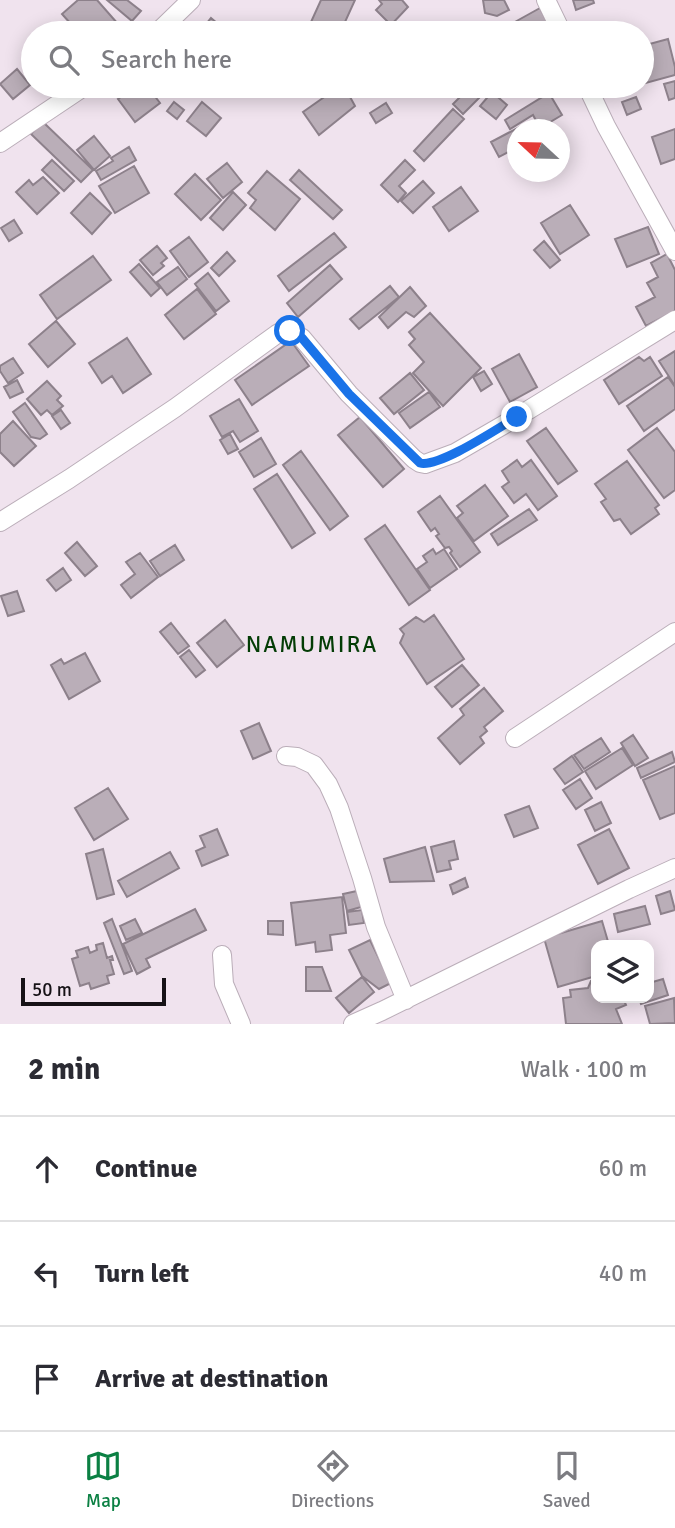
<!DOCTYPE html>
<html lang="en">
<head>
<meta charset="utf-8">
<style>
  :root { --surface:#fff; --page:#f7f7f7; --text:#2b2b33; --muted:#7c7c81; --line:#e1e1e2; --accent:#0b8043 }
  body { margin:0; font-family:Signika,sans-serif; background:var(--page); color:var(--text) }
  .controls { position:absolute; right:21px; bottom:21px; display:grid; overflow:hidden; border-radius:14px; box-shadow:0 4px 18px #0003 }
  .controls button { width:63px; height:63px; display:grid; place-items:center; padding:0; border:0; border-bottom:2px solid var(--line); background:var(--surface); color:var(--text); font:35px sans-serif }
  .compass { position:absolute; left:507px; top:119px; width:63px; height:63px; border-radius:50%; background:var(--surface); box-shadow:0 4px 18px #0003; rotate:292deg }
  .scale { position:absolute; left:21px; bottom:18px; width:145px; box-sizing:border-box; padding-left:7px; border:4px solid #161216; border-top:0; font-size:19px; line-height:24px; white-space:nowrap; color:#161216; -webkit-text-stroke:5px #f0e3ee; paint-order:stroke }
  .stop { position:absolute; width:21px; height:21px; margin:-16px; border:5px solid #1a73e8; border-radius:50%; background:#fff }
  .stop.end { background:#1a73e8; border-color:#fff; box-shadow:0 2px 7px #0008 }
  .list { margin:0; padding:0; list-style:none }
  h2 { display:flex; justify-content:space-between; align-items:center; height:91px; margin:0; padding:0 28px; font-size:30px }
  h2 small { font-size:23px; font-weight:400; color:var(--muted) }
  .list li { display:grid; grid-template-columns:46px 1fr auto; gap:21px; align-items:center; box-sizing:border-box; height:105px; padding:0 28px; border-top:2px solid var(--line) }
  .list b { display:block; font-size:26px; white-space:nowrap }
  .list em { font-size:23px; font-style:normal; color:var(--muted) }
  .icon { flex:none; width:38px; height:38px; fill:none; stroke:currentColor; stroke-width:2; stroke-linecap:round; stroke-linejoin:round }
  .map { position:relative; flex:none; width:675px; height:1024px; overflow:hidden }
  .search { position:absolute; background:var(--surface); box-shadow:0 4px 18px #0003; left:21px; right:21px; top:21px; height:77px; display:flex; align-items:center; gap:18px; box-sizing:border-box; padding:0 24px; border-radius:38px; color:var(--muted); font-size:26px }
  .sheet { height:406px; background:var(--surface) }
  nav { display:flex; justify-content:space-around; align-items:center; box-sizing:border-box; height:98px; border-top:2px solid var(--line); background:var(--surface); font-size:19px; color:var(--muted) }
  nav a { display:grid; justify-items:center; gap:4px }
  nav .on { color:var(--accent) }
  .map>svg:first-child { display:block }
  .building { fill:#baaeb8; stroke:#8d818b; stroke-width:2 }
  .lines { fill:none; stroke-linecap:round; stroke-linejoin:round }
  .street-casing { stroke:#bbaeb9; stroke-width:20 }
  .street { stroke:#fff; stroke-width:18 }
  .route { stroke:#1a73e8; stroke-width:9 }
  .labels { text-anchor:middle; stroke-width:5; stroke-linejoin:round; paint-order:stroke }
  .quarter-label { font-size:23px; letter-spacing:2px; fill:#033c05; stroke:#f0e3ee }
</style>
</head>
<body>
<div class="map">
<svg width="675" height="1024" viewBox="0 0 675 1024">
  <rect width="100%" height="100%" fill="#f0e3ee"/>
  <!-- building -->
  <path class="building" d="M78 0H97L118 24 108 33H79L62 14Z
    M107 0H127L141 11 132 21Z
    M321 0H355L340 33H306Z
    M379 0H402L408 7 391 25 376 10 382 4Z
    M483 0H504L509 10 497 16 485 13Z
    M573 0H593L594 3 576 10Z
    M540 8 553 33H519L513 23Z
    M211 18 224 29 220 33H199Z
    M668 39 675 67V75L642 84V46Z
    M17 69 30 85 13 99 0 84Z
    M675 81V98L669 100 664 84Z
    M136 86H147L160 103 135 122 118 99Z
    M340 86H344L355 106 319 135 303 112Z
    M471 86H475L483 94 463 114 453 104Z
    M492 92 507 105 496 119 480 106Z
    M549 93 562 115 540 128 533 115 510 129 505 120Z
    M636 97 641 109 627 115 622 102Z
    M174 102 184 110 177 119 167 111Z
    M202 102 221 118 206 136 187 121Z
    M386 103 392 113 376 123 370 113Z
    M453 109 464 119 424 161 414 151Z
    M43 122 93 170 81 182 31 134Z
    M529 122 533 130H518V147L499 157 491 142Z
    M675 129V159L661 164 652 137Z
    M94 136 110 156 94 170 77 150Z
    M129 147 136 160 101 180 96 171 113 161 111 158Z
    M52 160 74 181 64 191 42 170Z
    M405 160 415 170 399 186 406 193 398 202 381 185Z
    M227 163 242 182 223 198 207 179Z
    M134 166 149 193 115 213 99 186Z
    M299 170 342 210 333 219 290 180Z
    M267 171 300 199 275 230 250 208 256 200 248 193Z
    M195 174 221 200 201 220 175 194Z
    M43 177 59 193 37 214 16 192 29 180 33 185Z
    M423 181 434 193 413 213 401 201Z
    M461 187 478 211 449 231 433 207Z
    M233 192 246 205 223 230 210 218Z
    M90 193 111 213 92 234 71 213Z
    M570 205 589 235 560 254 541 223Z
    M14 220 22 233 9 241 1 228Z
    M648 227 659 254 627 267 615 239Z
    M334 233 346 247 289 291 278 276Z
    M189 237 208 262 189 277 170 251Z
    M544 241 560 260 550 268 534 250Z
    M157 246 167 258 161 263 164 266 153 275 140 260Z
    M227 252 235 261 219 276 211 268Z
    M667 254 675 270V311L646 326 636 307 655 297 647 283 658 277 651 263Z
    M93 256 111 280 57 319 40 295Z
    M139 264 160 288 151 296 130 272Z
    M330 265 342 279 298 317 287 303Z
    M178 267 187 279 167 295 157 282Z
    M208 273 229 301 216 311 195 284Z
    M390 286 399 297 359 329 350 319Z
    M410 287 426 306 414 317 406 312 388 328 379 317Z
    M197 289 216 314 184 339 165 315Z
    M430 313 481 368 443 406 413 373 424 362 409 345 415 339 409 332Z
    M56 321 75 344 48 367 29 344Z
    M127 338 151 374 123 393 112 376 102 383 89 363Z
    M291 341 309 366 252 405 235 380Z
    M675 351V386L659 361Z
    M519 354 537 387 510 402 492 369Z
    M639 357 644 361 650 357 662 376 619 404 604 380Z
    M13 358 23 373 8 383 0 371V366Z
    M484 371 492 384 481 391 473 377Z
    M410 373 424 390 394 414 380 398Z
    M668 377 675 387V409L644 431 627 406Z
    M17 380 23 392 10 398 4 387Z
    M47 381 61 396 57 400 63 406 52 415 47 410 41 415 27 399Z
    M429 392 440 407 410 428 399 413Z
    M239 399 258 431 240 442 233 431 222 437 210 416Z
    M25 403 47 434 40 439 31 437 13 412Z
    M61 410 70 423 61 429 52 416Z
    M360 417 404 469 383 487 338 435Z
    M13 421 36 446 14 466 0 452V434Z
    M546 428 577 471 558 484 527 441Z
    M657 428 675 452V490L664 498 628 450Z
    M230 434 238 449 228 454 220 440Z
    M261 438 276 464 254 477 239 452Z
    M301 451 348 516 330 530 283 465Z
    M517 460 522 467 531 460 557 496 538 510 526 494 514 503 502 487 509 482 502 471Z
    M627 461 659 505 655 508 659 514 631 534 620 519 614 521 601 502 606 499 595 484Z
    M277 474 315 533 292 548 254 489Z
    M485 485 508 516 474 541 457 518 463 513 457 506Z
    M440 496 480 552 460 567 450 553 452 551 449 547 445 548 436 536 439 534 435 528 431 531 418 512Z
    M529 509 537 520 498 545 491 534Z
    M385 525 430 590 409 605 365 539Z
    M77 542 97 566 85 576 65 553Z
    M175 545 184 560 160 576 150 561Z
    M433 549 436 554 444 549 457 569 430 588 417 569 427 562 423 556Z
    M140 553 158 577 131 598 121 585 135 574 126 562Z
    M63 568 71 580 56 591 47 580Z
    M17 591 24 611 8 616 1 596Z
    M434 615 464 659 427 684 400 643 404 634 400 629 416 617 424 622Z
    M225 620 244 645 217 667 197 643Z
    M171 623 189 646 178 654 160 632Z
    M189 650 205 670 196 677 180 657Z
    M85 653 100 681 69 699 51 665 61 659 64 664Z
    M462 665 479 685 452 707 435 687Z
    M484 688 503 711 484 727 487 731 480 737 484 743 460 764 438 738 464 715 460 709Z
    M259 723 271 751 253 759 241 731Z
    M633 735 648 758 635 766 621 743Z
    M601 738 610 752 584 769 574 755Z
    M622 748 633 765 596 789 585 771Z
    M672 752 675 762 641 778 637 768Z
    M572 756 583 772 565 784 554 769Z
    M675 766V813L660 819 643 780Z
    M580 779 592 798 576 809 563 790Z
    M108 788 128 819 94 840 75 808Z
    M601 802 611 823 595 831 585 810Z
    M529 806 538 828 514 837 505 815Z
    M217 829 228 855 202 866 196 851 205 847 200 836Z
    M609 829 629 868 598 884 578 845Z
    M454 841 458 859 449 861 451 869 437 872 431 847Z
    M425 847 434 881 390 882 384 859Z
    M103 849 114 894 97 899 86 854Z
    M170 852 179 868 127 897 118 881Z
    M465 878 468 887 453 894 450 885Z
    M357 891 361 907 347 911 343 894Z
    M670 891 675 910 661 914 656 896Z
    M342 897 346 933 330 935 332 950 316 952 315 942 296 945 291 903Z
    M645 906 650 924 618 932 614 914Z
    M195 909 206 930 146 959 150 967 137 974 123 944Z
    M362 910 364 923 349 925 347 912Z
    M112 919 132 971 124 974 104 923Z
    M135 919 142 933 126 940 120 926Z
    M268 921H283V935L268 934Z
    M602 921 609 945H596V976L558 987 544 938Z
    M370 940 391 983 379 989 362 976 349 950Z
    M103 943 107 958 112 956 113 960H110L114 974 107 976 109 983 91 989 89 983 80 986 72 959 78 957 76 951 88 947 90 953 97 950 96 945Z
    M306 967H322L331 991H306Z
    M362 977 374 992 349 1013 336 998Z
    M663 979 668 995 641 1004 639 998H649V983Z
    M596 980V998H623L626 1005 616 1009 622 1024H566L563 998 571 997 570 990 588 988 591 981Z
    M674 998 675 1023 650 1024 645 1006Z"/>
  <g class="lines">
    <!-- street casing -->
    <g class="street-casing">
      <path id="street" d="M546 0 562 33
        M157 33 191 0
        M587 86 606 126 675 251
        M0 143 85 86
        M0 522 69 479 175 408 277 334 284 330 290 331 302 338 349 394 414 459 420 463 425 464 455 453 517 417 675 320
        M515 738 675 632
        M286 756 297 757 314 765 328 784 339 808 362 878 376 927 406 1000
        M222 955 224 984 241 1024
        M353 1024 382 1011 629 889 675 868"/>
    </g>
    <!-- street -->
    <use href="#street" class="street"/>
  </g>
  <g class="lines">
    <!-- route -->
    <path class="route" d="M290 331 302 338 349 394 420 463C439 468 498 428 517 417"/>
  </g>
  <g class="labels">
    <!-- quarter labels -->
    <g class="quarter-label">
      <text x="312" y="652">NAMUMIRA</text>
    </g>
  </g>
</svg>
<div class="controls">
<button><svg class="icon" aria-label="layers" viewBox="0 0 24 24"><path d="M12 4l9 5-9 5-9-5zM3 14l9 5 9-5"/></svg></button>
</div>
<svg class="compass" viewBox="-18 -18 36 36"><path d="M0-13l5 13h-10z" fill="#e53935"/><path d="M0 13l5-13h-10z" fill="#7c7c81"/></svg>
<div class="scale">50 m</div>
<div class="stop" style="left:290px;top:331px"></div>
<div class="stop end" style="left:517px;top:417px"></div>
<div class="search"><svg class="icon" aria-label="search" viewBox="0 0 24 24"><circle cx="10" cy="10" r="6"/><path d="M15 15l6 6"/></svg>Search here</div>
</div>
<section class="sheet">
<h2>2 min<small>Walk · 100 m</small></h2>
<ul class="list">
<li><svg class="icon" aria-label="ahead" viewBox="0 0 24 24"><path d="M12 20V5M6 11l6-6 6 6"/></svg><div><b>Continue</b></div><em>60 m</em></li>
<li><svg class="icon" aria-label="left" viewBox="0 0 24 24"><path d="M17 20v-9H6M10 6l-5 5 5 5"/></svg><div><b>Turn left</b></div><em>40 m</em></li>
<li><svg class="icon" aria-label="arrive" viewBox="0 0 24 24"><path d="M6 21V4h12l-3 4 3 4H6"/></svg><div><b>Arrive at destination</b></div></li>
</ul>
</section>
<nav>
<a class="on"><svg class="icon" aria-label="map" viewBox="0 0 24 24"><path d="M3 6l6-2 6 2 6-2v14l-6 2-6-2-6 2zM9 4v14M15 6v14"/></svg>Map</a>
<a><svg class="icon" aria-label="directions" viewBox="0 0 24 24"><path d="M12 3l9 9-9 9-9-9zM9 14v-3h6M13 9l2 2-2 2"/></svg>Directions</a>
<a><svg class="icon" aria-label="saved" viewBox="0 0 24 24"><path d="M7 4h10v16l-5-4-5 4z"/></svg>Saved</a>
</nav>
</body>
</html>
